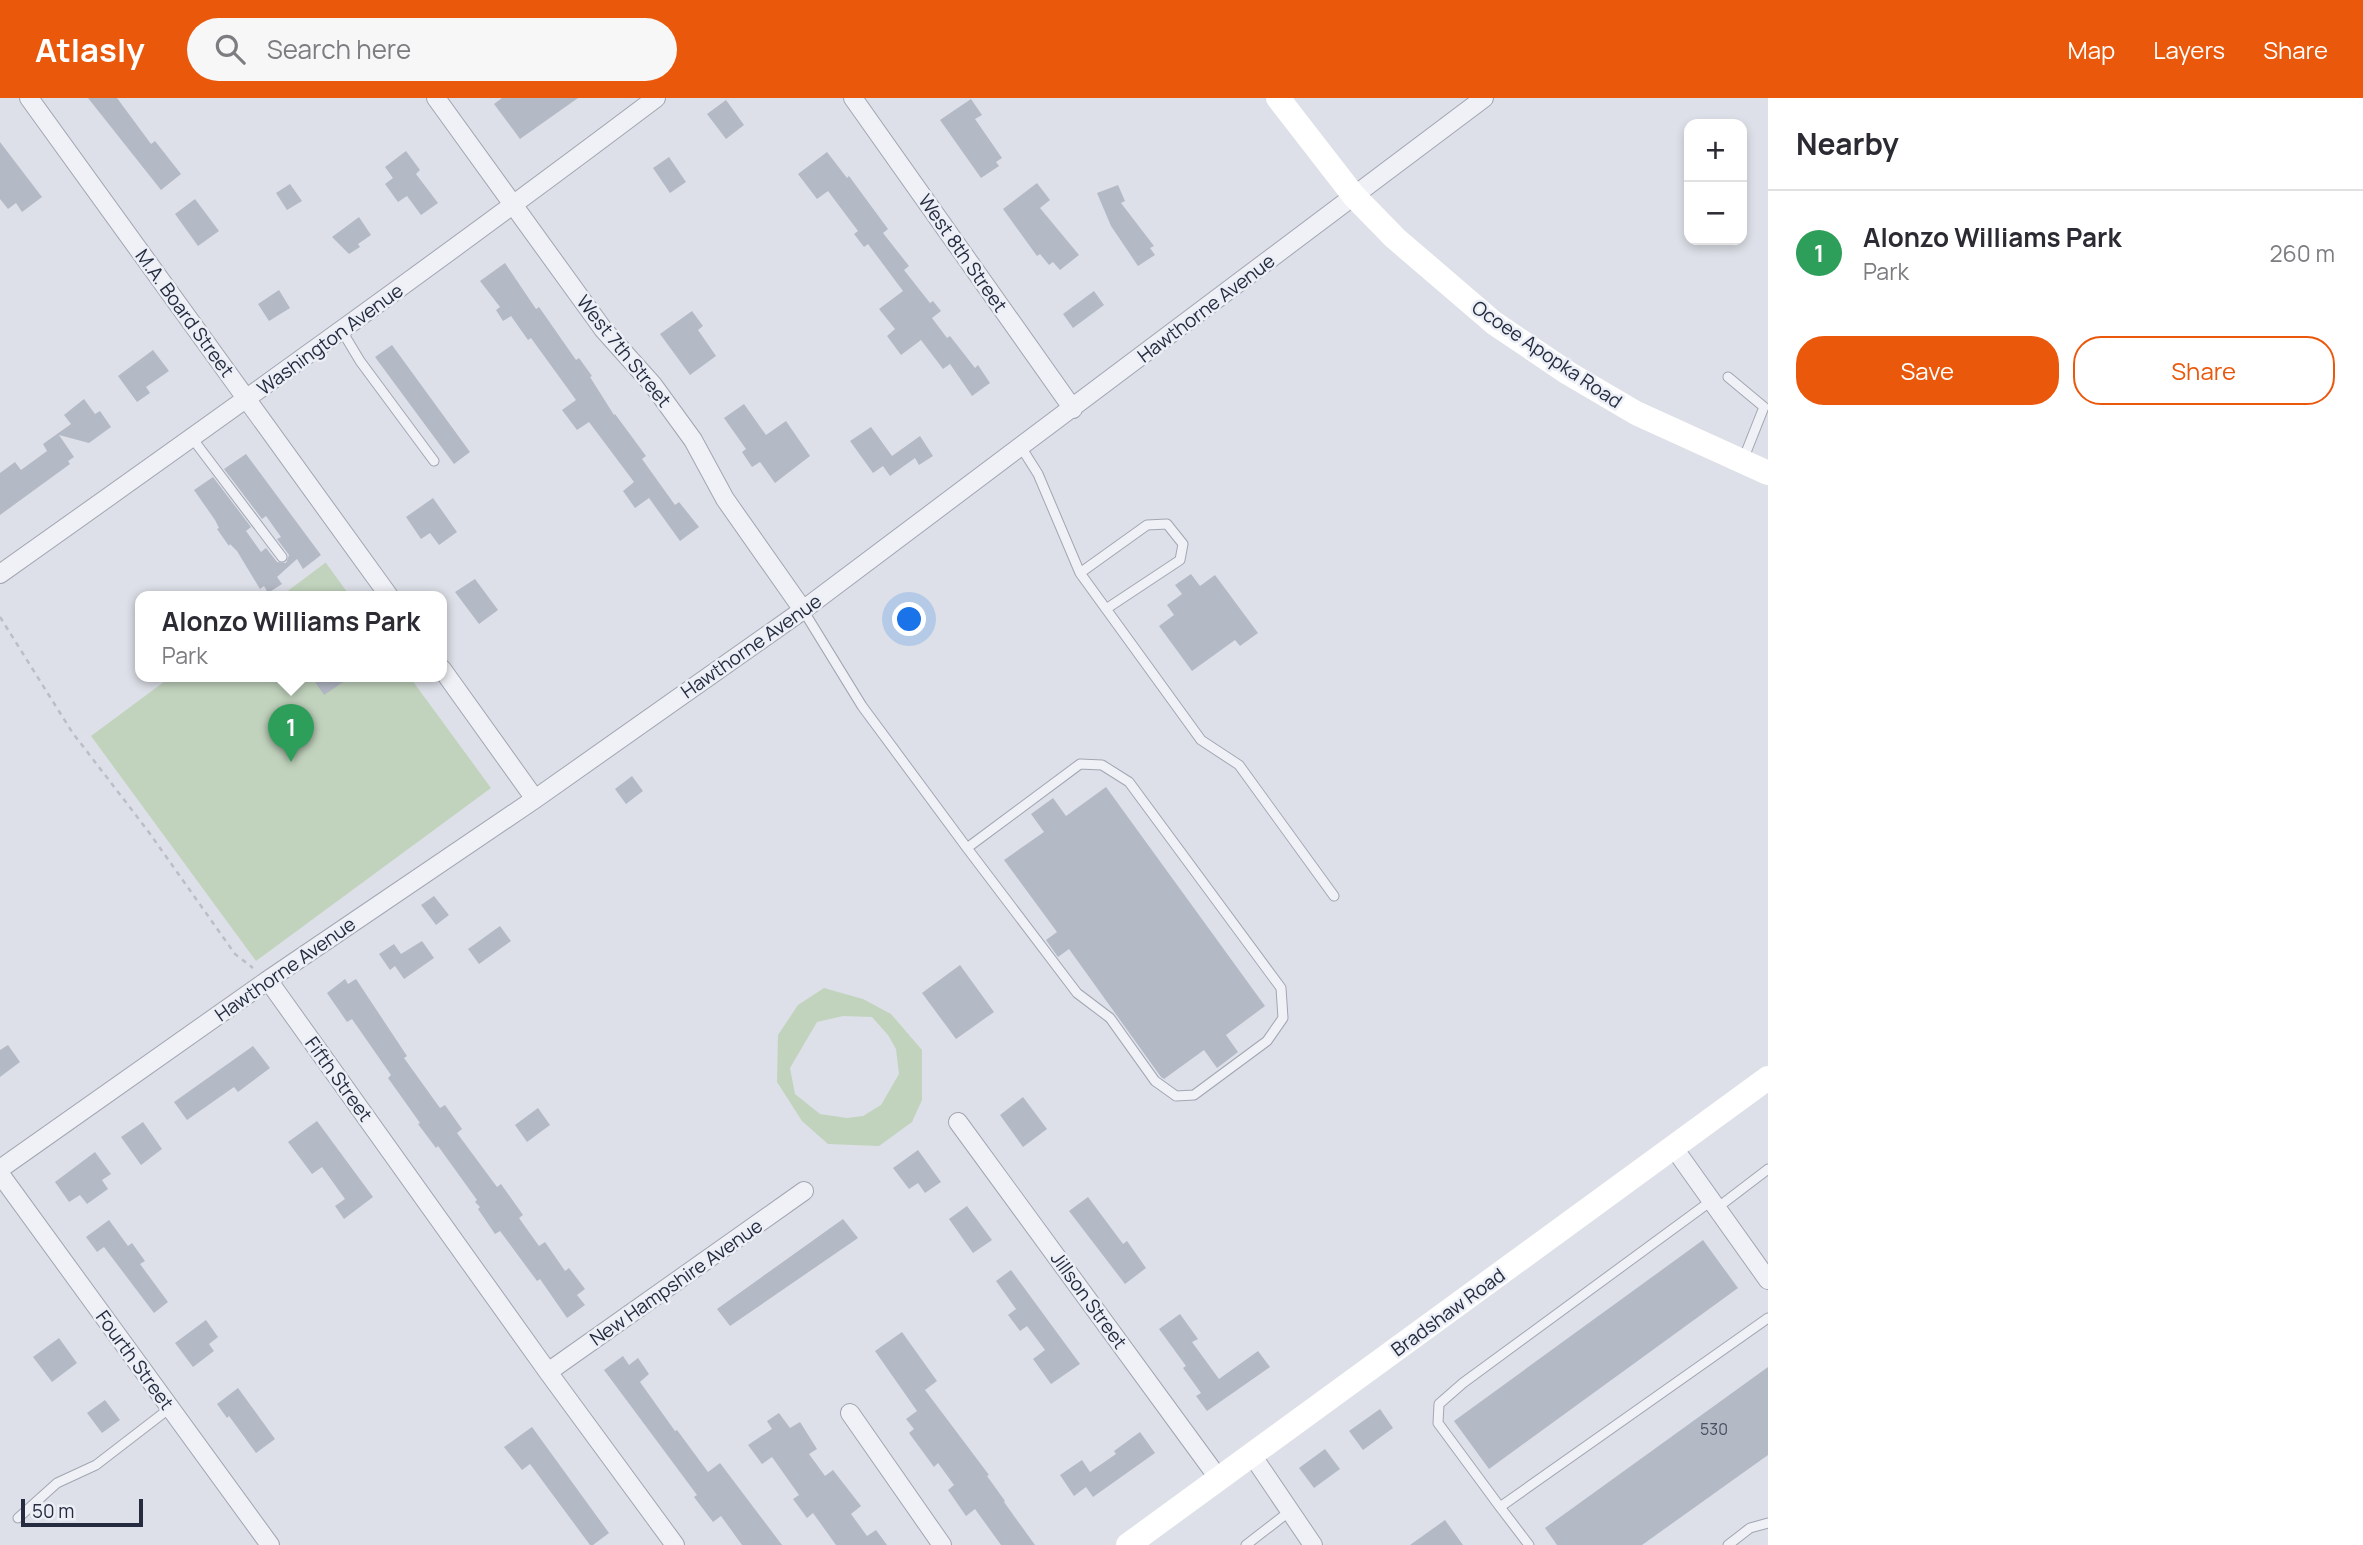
<!DOCTYPE html>
<html lang="en">
<head>
<meta charset="utf-8">
<style>
  :root { --surface:#fff; --page:#f7f7f7; --text:#2b2b33; --muted:#7c7c81; --line:#e1e1e2; --accent:#ea580c }
  body { margin:0; font-family:Manrope,sans-serif; background:var(--page); color:var(--text) }
  .controls { position:absolute; right:21px; top:21px; display:grid; overflow:hidden; border-radius:14px; box-shadow:0 4px 10px #0003 }
  .controls button { width:63px; height:63px; display:grid; place-items:center; padding:0; border:0; border-bottom:2px solid var(--line); background:var(--surface); color:var(--text); font:35px sans-serif }
  .scale { position:absolute; left:21px; bottom:18px; width:122px; box-sizing:border-box; padding-left:7px; border:4px solid #252c40; border-top:0; font-size:19px; line-height:24px; white-space:nowrap; color:#252c40; -webkit-text-stroke:5px #eceff6; paint-order:stroke }
  .you { position:absolute; left:910px; top:522px; width:24px; height:24px; margin:-18px; border:5px solid #fff; border-radius:50%; background:#1a73e8; box-shadow:0 0 0 10px #1a73e833 }
  .badge { display:grid; place-items:center; width:46px; height:46px; border-radius:50%; background:var(--accent); color:#fff; font-size:23px; font-weight:700 }
  .pin { position:absolute; translate:-50% -58px; filter:drop-shadow(0 2px 4px #0008) }
  .pin::after { content:''; position:absolute; top:37px; width:24px; height:21px; background:inherit; clip-path:polygon(0 0,100% 0,50% 100%) }
  .popup { position:absolute; left:135px; top:493px; width:312px; height:91px; box-sizing:border-box; display:grid; place-content:center; border-radius:14px; background:var(--surface); filter:drop-shadow(0 2px 5px #0005); font-size:23px; white-space:nowrap; color:var(--muted) }
  .popup b { font-size:26px; color:var(--text) }
  .popup::after { content:''; position:absolute; left:50%; top:100%; margin-left:-14px; border:14px solid transparent; border-top-color:var(--surface) }
  .list { margin:0; padding:0; list-style:none }
  h2 { display:flex; justify-content:space-between; align-items:center; height:91px; margin:0; padding:0 28px; font-size:30px }
  h2 small { font-size:23px; font-weight:400; color:var(--muted) }
  .list li { display:grid; grid-template-columns:46px 1fr auto; gap:21px; align-items:center; box-sizing:border-box; height:126px; padding:0 28px; border-top:2px solid var(--line) }
  .list b { display:block; font-size:26px; white-space:nowrap }
  .list p { margin:0; font-size:23px; white-space:nowrap; color:var(--muted) }
  .list em { font-size:23px; font-style:normal; color:var(--muted) }
  .actions { display:flex; gap:14px; padding:21px 28px }
  .actions a { flex:1; padding:16px 0; border:2px solid var(--accent); border-radius:28px; text-align:center; font-size:24px; color:var(--accent) }
  .actions .main { background:var(--accent); color:#fff }
  .icon { flex:none; width:38px; height:38px; fill:none; stroke:currentColor; stroke-width:2; stroke-linecap:round; stroke-linejoin:round }
  .map { position:relative; flex:none; width:1768px; height:1447px; overflow:hidden }
  header { display:flex; align-items:center; gap:42px; box-sizing:border-box; height:98px; padding:0 35px; background:var(--accent); color:#fff }
  header strong { font-size:33px }
  nav { display:flex; gap:38px; margin-inline-start:auto; font-size:24px }
  .search { width:490px; height:63px; background:var(--page); display:flex; align-items:center; gap:18px; box-sizing:border-box; padding:0 24px; border-radius:38px; color:var(--muted); font-size:26px }
  main { display:flex }
  aside { flex:1; background:var(--surface) }
  .map>svg:first-child { display:block }
  .green { fill:#c1d3bd; fill-rule:evenodd }
  .building { fill:#b3b9c5 }
  .lines { fill:none; stroke-linecap:round; stroke-linejoin:round }
  .lane-casing { stroke:#a2a6b2; stroke-width:11 }
  .street-casing { stroke:#a2a6b2; stroke-width:20 }
  .path { stroke:#bbbec7; stroke-width:2.5; stroke-dasharray:5 5; stroke-linecap:butt }
  .lane { stroke:#f0f1f6; stroke-width:9 }
  .street { stroke:#f0f1f6; stroke-width:18 }
  .secondary { stroke:#fff; stroke-width:24 }
  .labels { text-anchor:middle; stroke-width:5; stroke-linejoin:round; paint-order:stroke }
  .number-label { font-size:16px; fill:#484f61 }
  .street-label { font-size:19px; fill:#252c40; stroke:#eceff6 }
</style>
</head>
<body>
<header>
<strong>Atlasly</strong>
<div class="search"><svg class="icon" aria-label="search" viewBox="0 0 24 24"><circle cx="10" cy="10" r="6"/><path d="M15 15l6 6"/></svg>Search here</div>
<nav><a>Map</a><a>Layers</a><a>Share</a></nav>
</header>
<main>
<div class="map">
<svg width="1768" height="1447" viewBox="0 0 1768 1447">
  <rect width="100%" height="100%" fill="#dde0e8"/>
  <!-- green -->
  <path class="green" d="M326 465 350 498H281L325 465Z
    M172 578H409L491 690 256 863 91 638Z
    M824 890 863 901 891 916 922 952V1002L912 1024 879 1048 828 1046 802 1023 777 984 778 937 798 907ZM843 918 872 919 888 937 896 951 899 976 881 1007 863 1018 847 1020 820 1016 795 996 790 970 817 924Z"/>
  <!-- building -->
  <path class="building" d="M88 0H117L151 46 155 43 181 76 161 92Z
    M502 0H578L520 41 494 6Z
    M971 1 982 17 975 21 1002 60 996 64 999 68 981 80 940 22Z
    M726 2 744 27 726 41 707 16Z
    M0 44 42 99 22 114 16 105 8 111 0 101Z
    M406 53 420 72 416 76 438 105 421 117 407 98 398 104 385 86 393 80 385 69Z
    M827 54 847 80 849 78 888 131 883 135 909 168 904 172 930 205 933 203 941 213 932 220 947 240 950 238 975 270 978 267 990 285 972 298 950 266 943 271 921 242 901 257 887 238 895 231 879 211 903 193 868 146 864 149 854 136 858 133 828 93 817 101 798 76Z
    M669 59 686 84 670 95 653 70Z
    M1037 85 1050 102 1040 110 1079 157 1060 172 1053 164 1049 167 1040 156 1037 158 1003 111Z
    M290 86 302 103 287 112 276 95Z
    M1118 87 1125 103 1121 105 1154 148 1150 150 1155 157 1138 168 1111 128 1097 95Z
    M195 101 219 133 198 148 175 116Z
    M359 119 371 137 358 146 360 149 349 156 332 139Z
    M505 165 536 211 539 209 576 262 579 260 592 278 590 279 614 317 615 316 646 358 642 361 675 407 679 404 699 429 680 443 649 400 635 410 623 393 634 384 589 324 577 332 562 312 576 302 531 240 528 242 511 218 503 223 496 212 500 209 480 183Z
    M279 192 290 210 269 223 258 206Z
    M1094 193 1104 207 1073 230 1063 216Z
    M692 213 703 228 698 232 716 258 690 277 660 236Z
    M392 247 470 354 454 366 375 259Z
    M153 252 169 273 146 289 150 295 137 304 118 278Z
    M84 301 95 316 100 313 111 329 89 345 59 337 74 359 68 363 70 366 0 417V375L15 364 21 372 47 353 43 346 71 326 64 317Z
    M744 306 766 337 786 323 810 358 775 385 760 364 752 369 742 354 746 351 724 320Z
    M871 329 892 358 920 338 933 358 919 367 915 360 890 378 883 368 873 375 850 343Z
    M246 356 321 457 303 471 297 461 277 479 282 486 268 495 264 488 260 491 237 453 230 446 229 448 217 431 219 430 215 422 194 392 213 379 251 429 246 433 261 454 266 450 277 464 286 465 289 457 277 441 281 439 266 418 262 421 224 371Z
    M433 400 457 434 439 447 430 435 421 441 406 419Z
    M1191 476 1200 488 1215 477 1258 535 1240 548 1235 542 1192 573 1159 528 1174 517 1167 507 1182 496 1175 487Z
    M475 481 498 512 479 526 455 494Z
    M311 578H352L324 597Z
    M632 678 643 693 626 706 615 691Z
    M1106 689 1265 908 1226 937 1238 954 1217 970 1204 952 1164 981 1161 979 1069 851 1058 859 1046 842 1057 834 1004 762 1044 734 1031 716 1053 700 1066 718Z
    M434 798 449 817 436 827 421 807Z
    M500 828 511 843 479 866 468 851Z
    M422 843 434 860 404 881 395 868 390 872 379 856 394 846 401 856Z
    M960 867 994 914 956 941 922 895Z
    M345 881 348 886 356 881 407 958 404 960 440 1010 445 1007 462 1031 457 1035 497 1089 501 1086 523 1117 519 1120 539 1148 545 1144 565 1173 569 1170 585 1191 577 1197 585 1207 567 1220 540 1181 537 1183 500 1133 495 1136 478 1111 480 1109 475 1104 477 1102 438 1048 436 1050 418 1026 420 1025 388 980 391 977 352 921 347 924 327 895Z
    M8 947 20 964 0 979V952Z
    M253 948 270 970 238 994 234 989 187 1022 174 1004Z
    M1023 999 1047 1031 1023 1049 1000 1017Z
    M538 1010 550 1027 527 1044 515 1027Z
    M317 1023 373 1099 344 1121 335 1108 345 1101 322 1069 312 1076 288 1044Z
    M143 1024 162 1051 141 1067 121 1039Z
    M918 1052 941 1084 925 1095 918 1085 909 1091 893 1070Z
    M95 1054 111 1076 102 1082 108 1091 87 1106 80 1097 69 1104 55 1084Z
    M1088 1099 1123 1146 1127 1143 1146 1170 1125 1186 1069 1113Z
    M967 1108 992 1142 973 1155 949 1121Z
    M843 1121 858 1140 730 1228 717 1211Z
    M109 1122 128 1148 132 1145 145 1163 140 1166 168 1204 154 1215 104 1149 97 1154 86 1139Z
    M1703 1142 1738 1190 1489 1371 1454 1323Z
    M1011 1172 1080 1266 1051 1286 1033 1261 1045 1252 1027 1228 1020 1233 1008 1217 1016 1211 996 1183Z
    M1180 1216 1198 1241 1192 1244 1219 1281 1258 1253 1270 1269 1207 1313 1196 1298 1201 1295 1183 1270 1186 1268 1159 1231Z
    M206 1222 218 1239 209 1246 214 1253 193 1269 175 1245Z
    M902 1234 937 1283 925 1292 989 1377 987 1378 1005 1403 1004 1404 1035 1447H1001L975 1411 966 1418 948 1392 954 1387 938 1365 934 1369 909 1335 914 1331 906 1321 917 1313 875 1253Z
    M59 1240 77 1265 52 1284 33 1259Z
    M623 1258 629 1267 638 1260 649 1276 640 1284 675 1333 677 1332 708 1374 720 1365 782 1447H742L721 1418 713 1424 694 1399 697 1397 604 1272Z
    M1768 1269V1357L1642 1447H1557L1545 1430Z
    M238 1290 275 1341 256 1355 229 1318 227 1320 217 1306Z
    M105 1302 120 1322 102 1335 87 1315Z
    M1380 1311 1393 1330 1363 1352 1349 1333Z
    M779 1315 790 1330 800 1324 817 1351 809 1356 825 1378 833 1372 861 1408 851 1416 867 1438 876 1432 887 1447H836L813 1415 807 1420 793 1401 799 1397 772 1359 762 1366 748 1347 772 1331 767 1323Z
    M532 1329 609 1435 593 1447H590L530 1366 522 1372 504 1349Z
    M1140 1334 1155 1355 1093 1399 1086 1389 1074 1398 1060 1377 1082 1362 1090 1374 1116 1356 1114 1353Z
    M1325 1351 1340 1371 1314 1390 1299 1370Z
    M1445 1422 1463 1447H1410Z"/>
  <g class="lines">
    <!-- lane casing -->
    <g class="lane-casing">
      <path id="lane" d="M342 233 360 263 434 363
        M1728 279 1764 309 1743 362
        M192 340 282 459
        M1021 349 1038 376 1080 475 1201 642 1239 667 1334 798
        M1080 475 1147 427 1167 426 1183 446 1180 462 1106 511
        M803 512 862 608 967 750 1077 895 1110 920 1155 983 1176 998 1194 997 1267 943 1283 920 1281 890 1129 684 1102 667 1080 666 967 750
        M1711 1103 1463 1285 1439 1306 1438 1325 1500 1409 1768 1220
        M1717 1110 1768 1071
        M1500 1409 1529 1447
        M18 1420 57 1385 96 1367 170 1310
        M1246 1447 1290 1413
        M1728 1447 1750 1430 1768 1425"/>
    </g>
    <!-- street casing -->
    <g class="street-casing">
      <path id="street" d="M29 0 389 498
        M436 0 603 231 653 287 693 342 725 401 803 512
        M853 0 1073 311
        M0 476C220 320 440 163 656 0
        M442 571 535 701
        M268 882 548 1274 675 1447
        M958 1024 1219 1381
        M1674 1050 1768 1182
        M0 1071 268 882 535 701 803 512 1484 0
        M0 1076 270 1447
        M548 1274 804 1093
        M850 1315 942 1447
        M1252 1357 1313 1447"/>
    </g>
    <!-- path -->
    <path class="path" d="M0 519 72 634 148 733 235 856 253 870"/>
    <!-- lane -->
    <use href="#lane" class="lane"/>
    <!-- street -->
    <use href="#street" class="street"/>
    <!-- secondary -->
    <path class="secondary" d="M1278 0 1354 98 1395 140 1494 225 1568 275 1636 315 1768 375
      M1128 1447 1768 980"/>
  </g>
  <g class="labels">
    <!-- number labels -->
    <g class="number-label">
      <text x="1714" y="1337">530</text>
    </g>
    <!-- street labels -->
    <g class="street-label">
      <text transform="translate(963 155) rotate(55)" y="7">West 8th Street</text>
      <text transform="translate(1206 210) rotate(-37)" y="7">Hawthorne Avenue</text>
      <text transform="translate(185 215) rotate(54)" y="7">M.A. Board Street</text>
      <text transform="translate(330 241) rotate(-36)" y="7">Washington Avenue</text>
      <text transform="translate(624 253) rotate(51)" y="7">West 7th Street</text>
      <text transform="translate(1547 256) rotate(34)" y="7">Ocoee Apopka Road</text>
      <text transform="translate(751 548) rotate(-35)" y="7">Hawthorne Avenue</text>
      <text transform="translate(285 871) rotate(-35)" y="7">Hawthorne Avenue</text>
      <text transform="translate(339 981) rotate(54)" y="7">Fifth Street</text>
      <text transform="translate(676 1184) rotate(-35)" y="7">New Hampshire Avenue</text>
      <text transform="translate(1089 1202) rotate(54)" y="7">Jillson Street</text>
      <text transform="translate(1448 1214) rotate(-36)" y="7">Bradshaw Road</text>
      <text transform="translate(135 1262) rotate(54)" y="7">Fourth Street</text>
    </g>
  </g>
</svg>
<div class="controls">
<button>+</button>
<button>−</button>
</div>
<div class="scale">50 m</div>
<div class="you"></div>
<div class="pin badge" style="left:291px;top:664px;background:#2e9e5b">1</div>
<div class="popup"><b>Alonzo Williams Park</b>Park</div>
</div>
<aside>
<h2>Nearby<small></small></h2>
<ul class="list">
<li><span class="badge" style="background:#2e9e5b">1</span><div><b>Alonzo Williams Park</b><p>Park</p></div><em>260 m</em></li>
</ul>
<div class="actions"><a class="main">Save</a><a>Share</a></div>
</aside>
</main>
</body>
</html>
